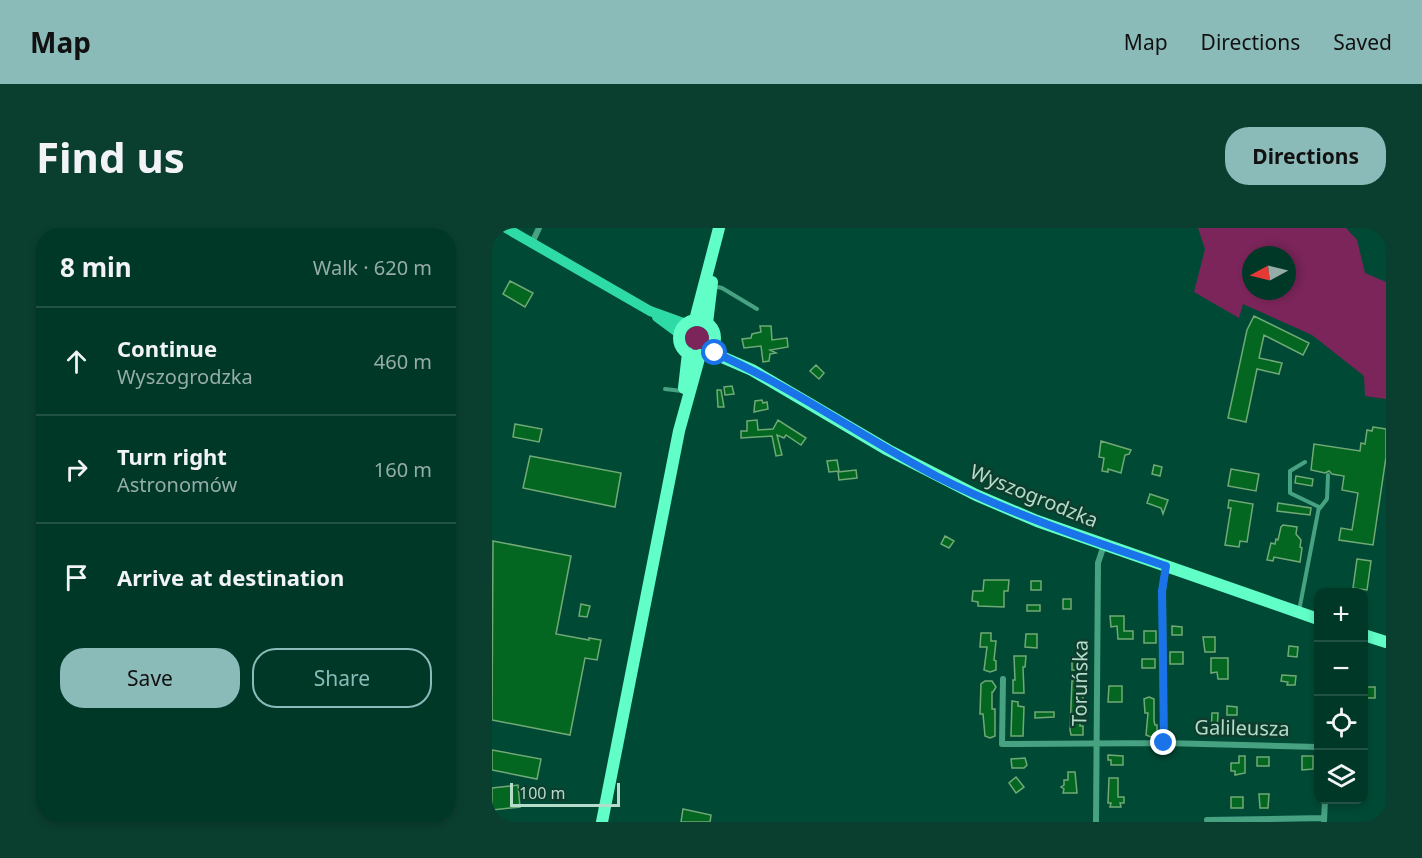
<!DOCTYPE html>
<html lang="en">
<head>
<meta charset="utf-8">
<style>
  :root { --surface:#003828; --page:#0a3f30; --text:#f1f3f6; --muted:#95aca8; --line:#225245; --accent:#8bbbb9 }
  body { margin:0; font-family:"Noto Sans",sans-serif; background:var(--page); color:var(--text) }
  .controls { position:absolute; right:18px; bottom:18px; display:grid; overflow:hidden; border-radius:12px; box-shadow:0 3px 9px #0003 }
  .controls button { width:54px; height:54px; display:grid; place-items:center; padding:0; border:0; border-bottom:2px solid var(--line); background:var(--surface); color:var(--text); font:30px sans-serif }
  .compass { position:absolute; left:750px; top:18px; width:54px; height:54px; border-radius:50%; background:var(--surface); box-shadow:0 3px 9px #0003; rotate:263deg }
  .scale { position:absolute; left:18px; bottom:15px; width:110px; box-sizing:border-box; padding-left:6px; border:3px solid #b5dccb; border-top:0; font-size:16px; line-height:21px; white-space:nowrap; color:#b5dccb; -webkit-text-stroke:4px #0e3d2d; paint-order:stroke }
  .stop { position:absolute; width:18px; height:18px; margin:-14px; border:4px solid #1a73e8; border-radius:50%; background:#fff }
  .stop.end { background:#1a73e8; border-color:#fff; box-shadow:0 2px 6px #0008 }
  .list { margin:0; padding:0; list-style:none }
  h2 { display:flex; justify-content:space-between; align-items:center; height:78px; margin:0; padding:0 24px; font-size:26px }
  h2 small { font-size:20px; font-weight:400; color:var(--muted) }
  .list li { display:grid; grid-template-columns:39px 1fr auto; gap:18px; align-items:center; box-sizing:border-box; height:108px; padding:0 24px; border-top:2px solid var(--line) }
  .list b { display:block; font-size:22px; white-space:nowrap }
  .list p { margin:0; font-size:20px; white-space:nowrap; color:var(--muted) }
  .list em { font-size:20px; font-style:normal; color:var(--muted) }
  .actions { display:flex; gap:12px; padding:18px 24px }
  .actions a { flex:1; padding:14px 0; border:2px solid var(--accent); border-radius:24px; text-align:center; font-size:21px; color:var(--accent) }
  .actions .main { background:var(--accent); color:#111 }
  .icon { flex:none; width:33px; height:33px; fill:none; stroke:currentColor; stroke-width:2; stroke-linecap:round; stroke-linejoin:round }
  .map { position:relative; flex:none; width:894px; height:594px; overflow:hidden; border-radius:24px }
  header { display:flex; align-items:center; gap:36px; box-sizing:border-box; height:84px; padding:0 30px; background:var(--accent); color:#111 }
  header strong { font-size:28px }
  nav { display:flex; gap:33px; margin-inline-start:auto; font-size:21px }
  .intro { display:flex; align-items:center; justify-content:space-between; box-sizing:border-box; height:144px; padding:0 36px }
  h1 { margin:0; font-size:42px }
  .button { padding:15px 27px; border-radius:24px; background:var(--accent); color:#111; font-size:21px; font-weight:700 }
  main { display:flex; gap:36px; padding:0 36px }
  aside { flex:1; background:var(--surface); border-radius:24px; box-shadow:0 3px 9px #0003 }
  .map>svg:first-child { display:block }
  .green { fill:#7b255a; fill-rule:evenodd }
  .building { fill:#036721; stroke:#71a976; stroke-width:1.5 }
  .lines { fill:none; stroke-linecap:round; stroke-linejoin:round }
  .service { stroke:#46a281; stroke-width:4 }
  .minor { stroke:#46a281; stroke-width:6 }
  .secondary { stroke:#2edaa6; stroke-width:10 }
  .primary { stroke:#61fec8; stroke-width:12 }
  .route { stroke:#1a73e8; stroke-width:8 }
  .labels { text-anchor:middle; stroke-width:5; stroke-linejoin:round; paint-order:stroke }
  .street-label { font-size:20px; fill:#b5dccb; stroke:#0e3d2d }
</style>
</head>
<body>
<header>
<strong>Map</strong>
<nav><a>Map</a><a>Directions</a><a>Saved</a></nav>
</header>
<div class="intro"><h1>Find us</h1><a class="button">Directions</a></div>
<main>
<aside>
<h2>8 min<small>Walk · 620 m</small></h2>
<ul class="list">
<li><svg class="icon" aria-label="ahead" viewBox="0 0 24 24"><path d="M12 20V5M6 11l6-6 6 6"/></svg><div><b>Continue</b><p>Wyszogrodzka</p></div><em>460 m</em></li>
<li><svg class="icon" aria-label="right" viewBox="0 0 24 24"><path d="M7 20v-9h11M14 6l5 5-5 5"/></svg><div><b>Turn right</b><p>Astronomów</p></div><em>160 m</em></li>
<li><svg class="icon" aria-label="arrive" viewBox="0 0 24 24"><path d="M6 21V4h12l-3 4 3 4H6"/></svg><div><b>Arrive at destination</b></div></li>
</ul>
<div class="actions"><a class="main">Save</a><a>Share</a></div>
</aside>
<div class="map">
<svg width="894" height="594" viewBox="0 0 894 594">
  <rect width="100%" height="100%" fill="#004a35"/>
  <!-- green -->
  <path class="green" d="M706 0H854L865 12 873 45 894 54V171L873 168 872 148 820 107 751 76 747 90 702 64 713 21ZM759 27H795V63H759Z
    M193 110a12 12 0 1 1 24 0a12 12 0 1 1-24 0Z"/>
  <!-- building -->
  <path class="building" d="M18 53 41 65 33 79 11 66Z
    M762 88 817 115 811 127 772 107 767 130 790 135 787 146 765 141 754 194 736 190 755 102Z
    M268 98H279L280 112 295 110 296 119 278 122 284 125 278 126 277 133 271 134 269 118 252 120 250 111 259 110 260 106 269 104Z
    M324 137 332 145 327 151 318 143Z
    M240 158 242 166 233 167 232 159Z
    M225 162H229L232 179H226Z
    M270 172 271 175 275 174 276 181 262 184 263 173Z
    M265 192 266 202 281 201 286 192 314 210 309 217 294 207 292 210 285 207 290 227 284 228 280 208 249 210V203H255V193Z
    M23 196 50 201 47 214 21 209Z
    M881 199 894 201V229L881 317 847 312 849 300 860 302 866 265 850 262 852 248 840 246 837 243 833 245 819 242 822 216 868 223 869 215 873 216 875 202 880 203Z
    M609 213 639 222 637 226 633 227 629 245 616 241V244L610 243 612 230 607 229Z
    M38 228 129 245 123 279 31 260Z
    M345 232 347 243 337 244 335 233Z
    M662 237 670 239 668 248 660 246Z
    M739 241 767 246 764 263 736 258Z
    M364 242 365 250 347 252 346 244Z
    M804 248 821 251 820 258 803 255Z
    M658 266 676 272 671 286 669 280 655 275Z
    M737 272 761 276 755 314 748 313 747 319 733 317 739 280H736Z
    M786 275 819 280 818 287 785 283Z
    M791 297 805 299 804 306 809 312 808 319 810 320 808 334 782 329 781 333 775 332 779 315 783 316 784 311 786 312 789 299Z
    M453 308 462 313 457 320 449 316Z
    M1 313 79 328 64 406 97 412V410L109 412 105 432 93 430 78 507 0 492Z
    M865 331 879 333 875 362 861 360Z
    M492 352H517L516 363H512V379L486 378V374L480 373 481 363H491Z
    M539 353H549V362H539Z
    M571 371H579V381H571Z
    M89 376 98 378 95 389 87 388Z
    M535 377H548V383H535Z
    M618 388H632V403H641V411H626L625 398 619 399Z
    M680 398 690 399V407H680Z
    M652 403H664V415H652Z
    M489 405H499V413H504L502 432 504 433V442L498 444 492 442 495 419H488Z
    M534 406H545V420L533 419Z
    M711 409H723V424H713Z
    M797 418 806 419 805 429 796 428Z
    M678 424H691V436H678Z
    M522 428H534L533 439H531L532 465H521V452H523Z
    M719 430H736V451H726L725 444 719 445Z
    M580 431H592V442H580Z
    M650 431H663V440H650Z
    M790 447 804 448 803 457H795L796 454 789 453Z
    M493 453H500L504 459 501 464H500V481H503V508L498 510 493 508 491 486H488L489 456Z
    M580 453H591V486H588V498H591V507H579L578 502Z
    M617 458H630V474H616Z
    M872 459H883V470H872Z
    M657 469 662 471V493L663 497H665V507L659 509 654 507 656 485H653L652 471Z
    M520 473 526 474V478L532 479 531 508H519Z
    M735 478 745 479V487H735Z
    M543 484H562V489L543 490Z
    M720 485H726L725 506H719Z
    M0 522 49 531 45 551 0 542Z
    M616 527 631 528V537H619V532H616Z
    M747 528H753V545L743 547V543H739V535H747Z
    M810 528H821V541L810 542Z
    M765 529H777V538H765Z
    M533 530 535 537 532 540H520L519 531Z
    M576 544H583L585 565H571L572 561 569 559 572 557V552H576Z
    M524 549 532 559 524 565 517 555Z
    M617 550H626V569H632V575H628L629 579H618L619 575H616Z
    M26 557 28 579 0 582V560Z
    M767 566H777L776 580H768Z
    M739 569H751V580H739Z
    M191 581 219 587 218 594H189Z"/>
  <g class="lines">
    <!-- service -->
    <path class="service" d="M221 58 230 60 265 81
      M173 161 190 163
      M828 280 835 271 836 247
      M807 383 827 279 798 265V243L813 234"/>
    <!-- minor -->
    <path class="minor" d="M40 15 47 0
      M511 451 510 516 672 515 671 363 674 339
      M672 515 826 519
      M715 592 832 590
      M832 593 833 572
      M604 594 606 335 612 317"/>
    <!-- secondary -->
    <path class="secondary" d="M14 0 158 83 194 96
      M165 89 188 106"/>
    <!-- primary -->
    <path class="primary" d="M203 92 227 0
      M187 110a18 18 0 1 1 36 0a18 18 0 1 1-36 0Z
      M215 95 220 54
      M216 123 260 142 396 222 484 267 545 293 826 391
      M192 160 196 125
      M872 407 894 414
      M110 594 187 203 208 127"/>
  </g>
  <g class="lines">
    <!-- route -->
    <path class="route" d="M223 125C301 159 371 210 446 249 519 286 597 312 674 338L670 363 672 515"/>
  </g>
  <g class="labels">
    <!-- street labels -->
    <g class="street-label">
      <text transform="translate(542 268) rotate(22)" y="7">Wyszogrodzka</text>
      <text transform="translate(588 455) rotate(-89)" y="7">Toruńska</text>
      <text transform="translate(750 500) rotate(1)" y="7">Galileusza</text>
    </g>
  </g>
</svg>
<div class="controls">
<button>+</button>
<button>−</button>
<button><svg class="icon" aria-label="locate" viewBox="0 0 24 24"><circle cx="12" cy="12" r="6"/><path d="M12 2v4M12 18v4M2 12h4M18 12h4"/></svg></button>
<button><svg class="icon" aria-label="layers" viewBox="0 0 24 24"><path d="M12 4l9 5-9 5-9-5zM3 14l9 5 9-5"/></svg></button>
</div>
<svg class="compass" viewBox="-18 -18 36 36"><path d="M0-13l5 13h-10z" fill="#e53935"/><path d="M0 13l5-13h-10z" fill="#95aca8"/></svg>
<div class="scale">100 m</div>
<div class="stop" style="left:223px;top:125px"></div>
<div class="stop end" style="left:672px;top:515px"></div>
</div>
</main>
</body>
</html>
